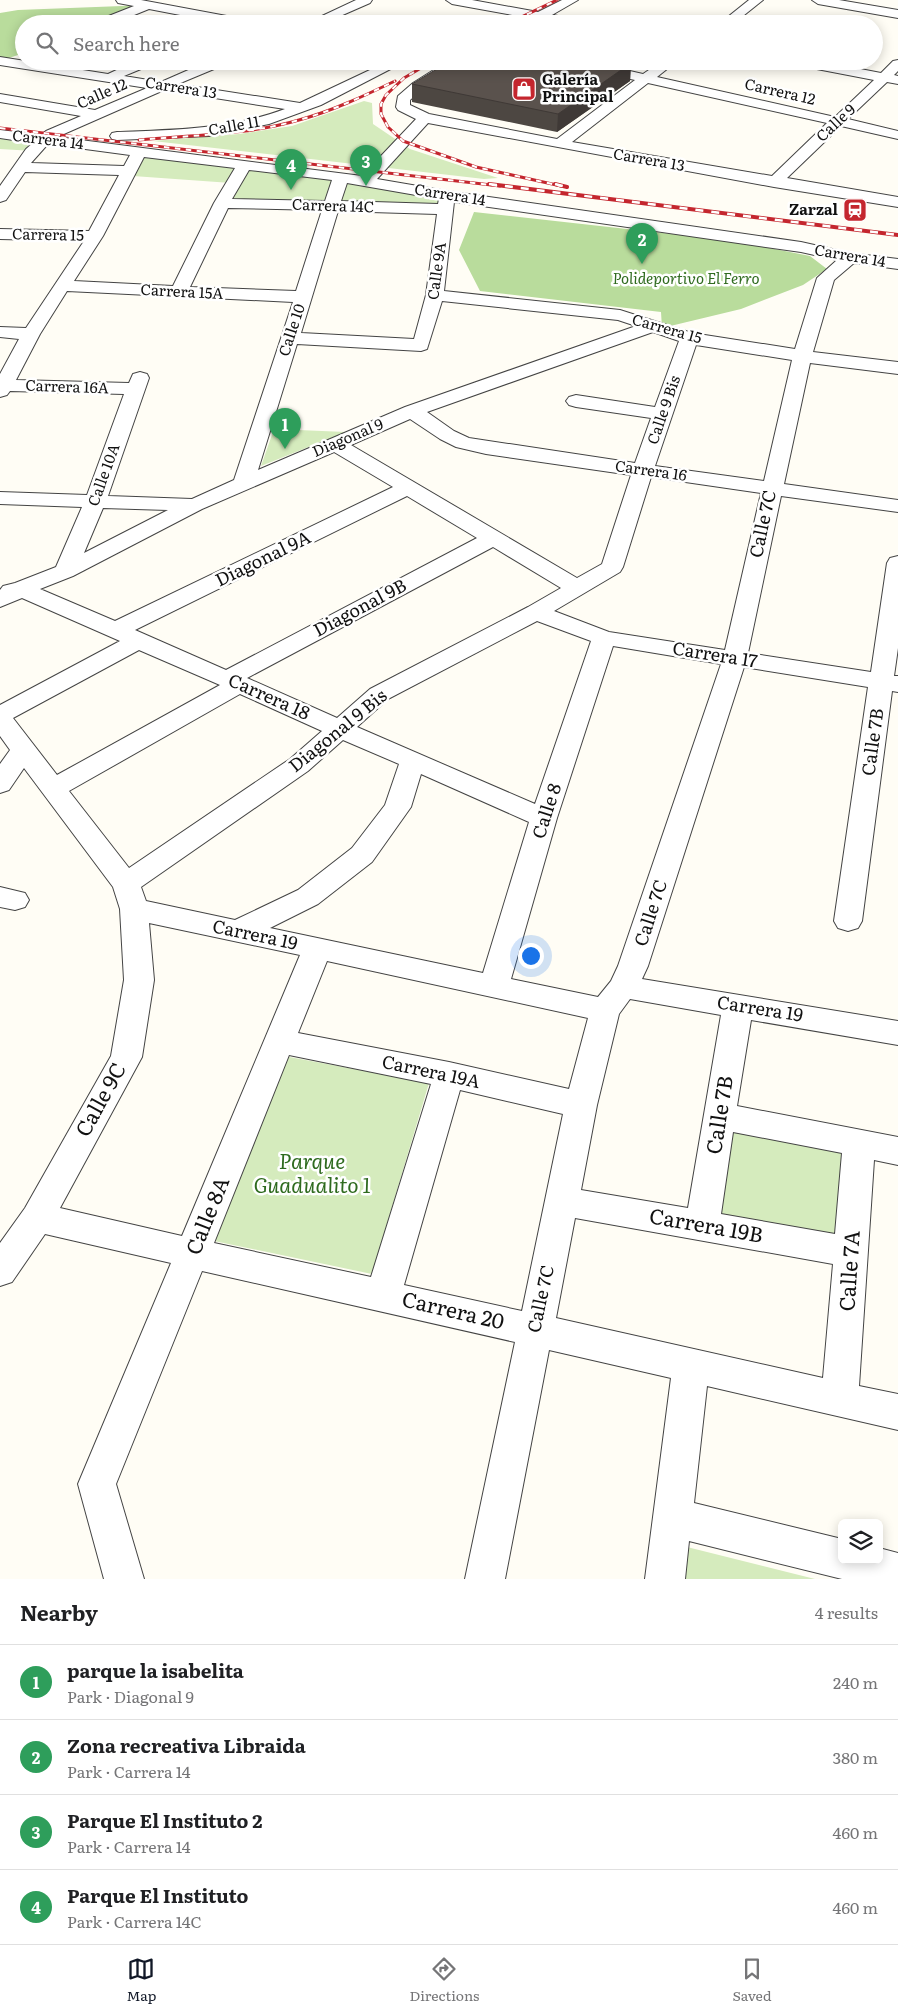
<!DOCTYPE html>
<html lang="en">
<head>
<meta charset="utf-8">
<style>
  :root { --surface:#fff; --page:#f6f6f6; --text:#202124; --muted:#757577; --line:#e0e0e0; --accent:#111827 }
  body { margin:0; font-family:Literata,serif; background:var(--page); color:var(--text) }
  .controls { position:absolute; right:15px; bottom:15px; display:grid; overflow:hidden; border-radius:8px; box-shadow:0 2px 12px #0003 }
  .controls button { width:45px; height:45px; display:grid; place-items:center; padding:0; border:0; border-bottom:1px solid var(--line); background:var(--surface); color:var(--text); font:25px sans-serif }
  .you { position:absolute; left:530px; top:955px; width:18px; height:18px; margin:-12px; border:4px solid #fff; border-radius:50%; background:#1a73e8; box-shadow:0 0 0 8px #1a73e833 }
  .badge { display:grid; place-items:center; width:32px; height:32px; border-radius:50%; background:var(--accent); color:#fff; font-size:16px; font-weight:700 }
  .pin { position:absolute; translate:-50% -41px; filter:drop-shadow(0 1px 2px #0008) }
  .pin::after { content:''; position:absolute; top:26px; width:18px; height:15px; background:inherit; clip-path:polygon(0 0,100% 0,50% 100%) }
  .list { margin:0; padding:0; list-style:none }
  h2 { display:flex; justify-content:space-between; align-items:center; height:65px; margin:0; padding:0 20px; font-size:21px }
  h2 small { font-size:16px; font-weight:400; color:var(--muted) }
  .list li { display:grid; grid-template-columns:32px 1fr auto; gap:15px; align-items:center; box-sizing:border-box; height:75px; padding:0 20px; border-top:1px solid var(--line) }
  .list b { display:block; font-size:19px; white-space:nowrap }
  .list p { margin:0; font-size:16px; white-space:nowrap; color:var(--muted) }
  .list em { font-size:16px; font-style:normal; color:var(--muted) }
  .icon { flex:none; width:28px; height:28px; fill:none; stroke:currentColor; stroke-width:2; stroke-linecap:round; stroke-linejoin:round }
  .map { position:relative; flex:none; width:898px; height:1579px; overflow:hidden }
  .search { position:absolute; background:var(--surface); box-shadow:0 2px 12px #0003; left:15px; right:15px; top:15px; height:55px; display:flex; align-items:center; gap:12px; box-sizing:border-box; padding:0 18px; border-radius:28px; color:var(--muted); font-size:19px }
  .sheet { height:365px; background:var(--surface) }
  nav { display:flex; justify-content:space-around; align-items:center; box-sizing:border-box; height:70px; border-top:1px solid var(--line); background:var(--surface); font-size:14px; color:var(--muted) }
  nav a { display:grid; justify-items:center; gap:2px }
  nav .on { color:var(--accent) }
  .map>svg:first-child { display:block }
  .green { fill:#d5ebbd }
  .forest { fill:#b9dc9c }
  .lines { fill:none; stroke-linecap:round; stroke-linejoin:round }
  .minor-casing { stroke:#444; stroke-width:2 }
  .minor { fill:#fff; fill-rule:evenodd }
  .rail-far1-casing { stroke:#c4262e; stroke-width:3 }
  .rail-casing { stroke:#c4262e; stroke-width:4 }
  .rail-far1 { stroke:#fff; stroke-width:2; stroke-dasharray:5.5; stroke-linecap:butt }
  .rail { stroke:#fff; stroke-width:2.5; stroke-dasharray:8; stroke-linecap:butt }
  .wall { fill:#4d4742 }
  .shaded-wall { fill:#3f3936 }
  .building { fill:#5a524d; stroke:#3f3936 }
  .labels { text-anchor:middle; stroke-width:5; stroke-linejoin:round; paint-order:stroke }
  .far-poi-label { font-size:15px; font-weight:bold; fill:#111; stroke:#fff; text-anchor:start }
  .far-street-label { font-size:15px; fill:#111; stroke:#fff }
  .far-park-label { font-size:15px; font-style:italic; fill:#2f6b1f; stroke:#fff }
  .street-label { font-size:18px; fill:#111; stroke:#fff }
  .near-street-label { font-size:21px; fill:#111; stroke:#fff }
  .near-park-label { font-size:21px; font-style:italic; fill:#2f6b1f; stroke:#fff }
</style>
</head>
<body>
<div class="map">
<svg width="898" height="1579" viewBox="0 0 898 1579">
  <rect width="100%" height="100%" fill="#fffdf5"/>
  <!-- green -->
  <path class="green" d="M364 101 372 103 373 124 410 149 498 178 484 179 153 141 239 134 292 126Z
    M0 134 44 140 34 151 0 149Z
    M145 154 447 196 444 209 225 202 231 183 133 176Z
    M274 429 346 432 261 466Z
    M268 1053 429 1083 372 1274 195 1237Z
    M730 1125 842 1144 837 1247 720 1225Z
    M683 1546 815 1579H678Z"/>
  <!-- forest -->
  <path class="forest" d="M148 5 100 24H24V53L0 61V13L18 10Z
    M474 212 735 241 810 256 827 269 803 285 741 309 662 328 661 312 480 291 459 250Z"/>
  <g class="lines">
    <!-- minor casing -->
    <g class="minor-casing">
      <path id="minor" d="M116 0H141L248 20 254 24H227L149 9 112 24H94L96 21 134 6 118 3Z
        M356 0H372L370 3 322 24H305Z
        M446 0H472L538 12 562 0H578L552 15 583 20 589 24H561L541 20 534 23 530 22 529 18 452 4Z
        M749 0H763L733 24H719Z
        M812 0H839L898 10V18L818 4Z
        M0 57 108 74 136 61H154L153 64 124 76 161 82 209 61H227L226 64 178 84 300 103 389 61H406L321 105 269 124 209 136 117 140 112 139 110 136 112 133 117 132C174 130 231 129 285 109L164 90 57 137 362 176 416 119 398 110 396 107 398 96 413 83 448 61H464L423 89 410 100V105L429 114 557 139 635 80 562 64 561 61H586L643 74 662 61H677L657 77 835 117 874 80 796 65 790 61H819L881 73 893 61 898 60V71L894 75 898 76V84L887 82 848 119 898 131V139L841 126 787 178 898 197V207L774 187 428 123 377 179 447 191 801 242 850 253 898 259V269L854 263 834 280 813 352 898 362V374L810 363 784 484 898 500V512L781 496 748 653 871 672 887 563 890 558 898 556V648L894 676H898V692L892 691 862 921 858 928 848 931 838 928 834 921 868 687 744 667 648 966 642 979 898 1021V1045L751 1020 737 1106 898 1137V1165L874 1160 859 1386 898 1394V1430L707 1386 694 1503 842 1539V1560H879V1548L898 1553V1579H842L689 1541 685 1579H645L671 1378 549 1350 505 1579H465L515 1342 202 1271 116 1484 144 1579H104L78 1484 171 1263 45 1234 12 1282 0 1286V1243L25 1208 111 1056 124 980 120 909 113 887 24 768 9 790 0 793V764L10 750 0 736V705L120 641 22 598 0 607V590L3 586 15 583 56 567 82 507 0 504V492L87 495 124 394 10 391 7 395 0 397V374L19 339 0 337V327L26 328 84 241 0 239V229L89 231 119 175 25 172 6 200 0 202V186L26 149 33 143 0 138V130L41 135 46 131 81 116 0 102V94L95 110 147 88 0 65ZM648 83 827 123 772 176 572 142ZM48 144 130 155 124 166 31 163ZM144 157 235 168 214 203 173 286 74 281 103 236ZM249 170 332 180 325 201 232 199ZM347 183 439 199 438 204 341 201ZM454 202 801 252 837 260 817 278 795 349 692 333 620 310 444 291ZM228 208 322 210 296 291 190 287ZM338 211 437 214 426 295 414 339 301 333ZM67 291 293 302 234 480 192 499 108 496 149 378 147 374 140 372 133 374 129 383 16 380 40 334ZM442 301 618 320 636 326 405 407 258 470 297 344 421 351 427 349ZM653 332 679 341 655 407 576 395 569 397 566 401 569 405 576 407 651 418 635 463 469 438 454 431 427 412ZM696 345 792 360 764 481 655 466ZM410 419 440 439 456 447 486 454 631 475 602 564 577 578 351 445ZM334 452 393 487 115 621 40 589 73 576 202 509ZM651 477 761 493 725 650 609 632 554 611 620 572 623 567ZM407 496 477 538 226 670 135 630ZM103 508 168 510 84 553ZM493 547 561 588 528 607 370 689 337 718 247 678ZM537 621 591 641 535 804 357 727 388 699ZM613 646 721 664 618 966 611 981 598 997 511 979 557 818ZM139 650 220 685 57 775 13 718ZM240 694 322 731 290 759 129 868 69 791ZM343 740 399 764 385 805 352 848 298 890 235 920 146 901 141 887 308 771ZM421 774 529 822 483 973 270 928 318 904 372 862 411 807ZM149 923 300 955 182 1236 60 1208 142 1057 154 980ZM327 961 588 1018 569 1089 449 1062 298 1033ZM630 999 721 1015 688 1208 581 1190 597 1105 619 1014ZM289 1055 431 1084 371 1277 214 1243ZM460 1090 563 1114 522 1311 404 1285ZM733 1132 842 1153 835 1234 721 1214ZM575 1218 833 1264 823 1378 556 1318Z
        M0 887 25 893 29 900 25 907 15 910 0 907Z"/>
    </g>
    <!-- minor -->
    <use href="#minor" class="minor"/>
    <!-- rail-far1 casing -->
    <g class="rail-far1-casing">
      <path id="rail-far1" d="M507 24 557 0
        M433 61 404 78 386 95 381 104V114L388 127 403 141 476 167 561 186
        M0 128 500 186
        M139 140C192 135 248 135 299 120 332 111 364 96 395 81"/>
    </g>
    <!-- rail casing -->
    <g class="rail-casing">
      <path id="rail" d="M489 184 898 235
        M555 184 567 187"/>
    </g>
    <!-- rail-far1 -->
    <use href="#rail-far1" class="rail-far1"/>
    <!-- rail -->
    <use href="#rail" class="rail"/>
  </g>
  <!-- wall -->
  <path class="wall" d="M631 63 630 81 557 132 412 102V84Z"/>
  <!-- shaded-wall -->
  <path class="shaded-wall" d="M631 63 630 81 557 132 558 114Z"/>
  <!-- building -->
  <path class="building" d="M450 61H621L631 63 558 114 412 84Z"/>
  <!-- icons -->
  <defs>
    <g id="shop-square" transform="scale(1.25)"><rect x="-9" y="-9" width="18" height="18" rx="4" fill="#c4262e" stroke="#fff"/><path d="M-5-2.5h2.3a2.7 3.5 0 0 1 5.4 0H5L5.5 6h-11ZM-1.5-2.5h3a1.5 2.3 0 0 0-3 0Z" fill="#fff"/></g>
    <g id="station-square" transform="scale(1.25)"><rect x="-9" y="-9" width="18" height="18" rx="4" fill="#c4262e" stroke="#fff"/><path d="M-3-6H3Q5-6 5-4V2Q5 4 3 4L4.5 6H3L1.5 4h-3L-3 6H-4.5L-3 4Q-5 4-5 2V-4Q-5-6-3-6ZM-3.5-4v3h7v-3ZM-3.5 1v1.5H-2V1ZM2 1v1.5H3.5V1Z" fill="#fff"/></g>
  </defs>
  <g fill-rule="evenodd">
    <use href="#shop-square" x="524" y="89"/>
    <use href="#station-square" x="855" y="210"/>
  </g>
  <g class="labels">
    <!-- far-poi labels -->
    <g class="far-poi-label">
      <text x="542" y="85">Galería<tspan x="542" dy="17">Principal</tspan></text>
      <text x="838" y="215" text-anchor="end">Zarzal</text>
    </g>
    <!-- far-street labels -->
    <g class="far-street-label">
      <text transform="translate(181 88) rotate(9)" y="5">Carrera 13</text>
      <text transform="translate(780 92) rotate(13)" y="5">Carrera 12</text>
      <text transform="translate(102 94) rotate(-24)" y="5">Calle 12</text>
      <text transform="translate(836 123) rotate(-43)" y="5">Calle 9</text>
      <text transform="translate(234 126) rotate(-10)" y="5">Calle 11</text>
      <text transform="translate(48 140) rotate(7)" y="5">Carrera 14</text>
      <text transform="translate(649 160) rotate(10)" y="5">Carrera 13</text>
      <text transform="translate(450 195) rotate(9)" y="5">Carrera 14</text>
      <text transform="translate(333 206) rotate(2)" y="5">Carrera 14C</text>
      <text transform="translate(48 235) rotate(1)" y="5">Carrera 15</text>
      <text transform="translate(850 256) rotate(10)" y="5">Carrera 14</text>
      <text transform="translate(437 271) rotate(-82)" y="5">Calle 9A</text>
      <text transform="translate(182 292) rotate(3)" y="5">Carrera 15A</text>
      <text transform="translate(667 329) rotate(16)" y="5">Carrera 15</text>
      <text transform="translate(292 330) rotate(-72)" y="5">Calle 10</text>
      <text transform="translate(67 387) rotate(2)" y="5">Carrera 16A</text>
      <text transform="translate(664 410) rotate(-71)" y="5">Calle 9 Bis</text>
      <text transform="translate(348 438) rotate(-23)" y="5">Diagonal 9</text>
      <text transform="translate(651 471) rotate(8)" y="5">Carrera 16</text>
      <text transform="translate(104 475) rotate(-70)" y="5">Calle 10A</text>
    </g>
    <!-- far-park labels -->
    <g class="far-park-label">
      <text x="686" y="284">Polideportivo El Ferro</text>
    </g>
    <!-- street labels -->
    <g class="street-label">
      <text transform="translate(763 524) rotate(-78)" y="6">Calle 7C</text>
      <text transform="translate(263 559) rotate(-26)" y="6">Diagonal 9A</text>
      <text transform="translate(360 608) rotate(-28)" y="6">Diagonal 9B</text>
      <text transform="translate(715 655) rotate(9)" y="6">Carrera 17</text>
      <text transform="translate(269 697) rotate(24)" y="6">Carrera 18</text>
      <text transform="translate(338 731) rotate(-39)" y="6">Diagonal 9 Bis</text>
      <text transform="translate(873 742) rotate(-82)" y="6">Calle 7B</text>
      <text transform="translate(547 811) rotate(-72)" y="6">Calle 8</text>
      <text transform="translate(651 913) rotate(-72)" y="6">Calle 7C</text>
      <text transform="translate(255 935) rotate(12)" y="6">Carrera 19</text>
      <text transform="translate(760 1009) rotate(9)" y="6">Carrera 19</text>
      <text transform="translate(431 1072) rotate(12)" y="6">Carrera 19A</text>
      <text transform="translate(541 1299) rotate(-78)" y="6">Calle 7C</text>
    </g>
    <!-- near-street labels -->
    <g class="near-street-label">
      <text transform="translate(101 1100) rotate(-61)" y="7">Calle 9C</text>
      <text transform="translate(720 1115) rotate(-81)" y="7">Calle 7B</text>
      <text transform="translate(208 1216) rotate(-68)" y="7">Calle 8A</text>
      <text transform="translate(706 1226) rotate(10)" y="7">Carrera 19B</text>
      <text transform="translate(850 1271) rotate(-86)" y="7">Calle 7A</text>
      <text transform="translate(453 1311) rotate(13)" y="7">Carrera 20</text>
    </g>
    <!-- near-park labels -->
    <g class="near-park-label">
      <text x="312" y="1169">Parque<tspan x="312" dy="24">Guadualito 1</tspan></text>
    </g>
  </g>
</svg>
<div class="controls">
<button><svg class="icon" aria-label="layers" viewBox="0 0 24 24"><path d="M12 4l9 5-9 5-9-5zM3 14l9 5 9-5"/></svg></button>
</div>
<div class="you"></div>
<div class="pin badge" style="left:285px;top:449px;background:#2e9e5b">1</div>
<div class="pin badge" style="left:642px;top:264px;background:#2e9e5b">2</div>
<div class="pin badge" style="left:366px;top:186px;background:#2e9e5b">3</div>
<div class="pin badge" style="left:291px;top:190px;background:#2e9e5b">4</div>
<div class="search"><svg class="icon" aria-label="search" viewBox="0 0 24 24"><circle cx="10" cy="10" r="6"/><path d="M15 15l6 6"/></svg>Search here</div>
</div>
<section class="sheet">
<h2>Nearby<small>4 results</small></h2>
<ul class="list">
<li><span class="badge" style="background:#2e9e5b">1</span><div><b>parque la isabelita</b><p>Park · Diagonal 9</p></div><em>240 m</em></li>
<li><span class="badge" style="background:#2e9e5b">2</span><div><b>Zona recreativa Libraida</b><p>Park · Carrera 14</p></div><em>380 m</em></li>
<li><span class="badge" style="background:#2e9e5b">3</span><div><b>Parque El Instituto 2</b><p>Park · Carrera 14</p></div><em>460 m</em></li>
<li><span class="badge" style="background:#2e9e5b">4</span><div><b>Parque El Instituto</b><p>Park · Carrera 14C</p></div><em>460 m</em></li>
</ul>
</section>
<nav>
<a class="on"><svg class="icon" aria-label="map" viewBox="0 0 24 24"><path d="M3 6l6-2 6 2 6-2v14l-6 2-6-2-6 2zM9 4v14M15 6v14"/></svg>Map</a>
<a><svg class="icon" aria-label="directions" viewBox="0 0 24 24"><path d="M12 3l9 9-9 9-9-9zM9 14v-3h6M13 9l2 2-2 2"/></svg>Directions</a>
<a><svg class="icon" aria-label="saved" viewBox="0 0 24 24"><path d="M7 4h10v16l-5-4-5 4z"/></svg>Saved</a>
</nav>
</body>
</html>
